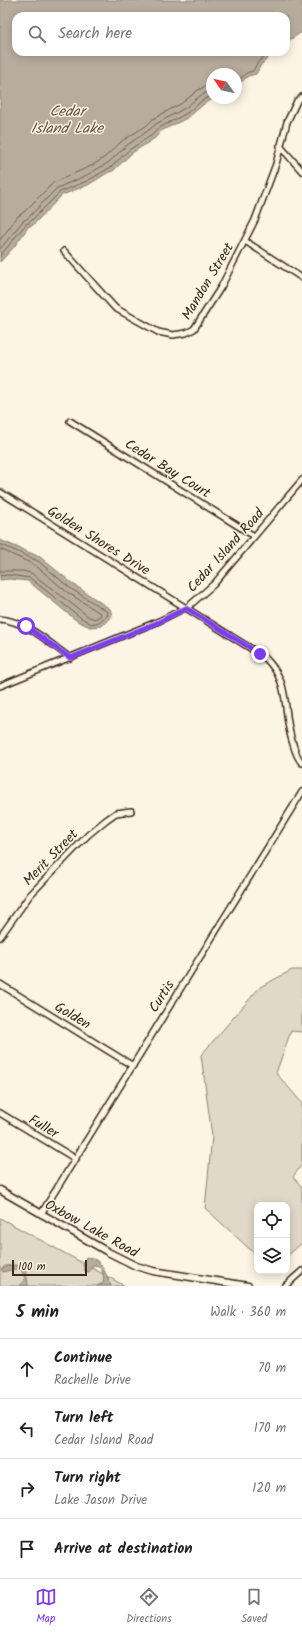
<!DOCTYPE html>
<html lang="en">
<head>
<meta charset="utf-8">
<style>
  :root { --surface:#fff; --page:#f2f2f2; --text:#222; --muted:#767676; --line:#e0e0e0; --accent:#7c3aed }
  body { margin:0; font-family:Kalam,sans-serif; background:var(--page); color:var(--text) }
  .controls { position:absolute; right:12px; bottom:12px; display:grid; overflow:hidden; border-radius:8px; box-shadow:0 2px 10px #0003 }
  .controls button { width:36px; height:36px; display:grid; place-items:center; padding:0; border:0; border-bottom:1px solid var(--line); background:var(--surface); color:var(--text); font:20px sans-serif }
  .compass { position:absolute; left:206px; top:68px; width:36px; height:36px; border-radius:50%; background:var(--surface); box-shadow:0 2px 10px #0003; rotate:304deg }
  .scale { position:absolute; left:12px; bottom:10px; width:75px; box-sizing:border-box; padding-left:4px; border:2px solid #3b2a1e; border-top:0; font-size:11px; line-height:14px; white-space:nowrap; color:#3b2a1e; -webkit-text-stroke:3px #fcf5e5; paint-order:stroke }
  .stop { position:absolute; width:12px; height:12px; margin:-9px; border:3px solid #7c3aed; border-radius:50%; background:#fff }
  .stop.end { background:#7c3aed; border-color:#fff; box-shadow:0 1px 4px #0008 }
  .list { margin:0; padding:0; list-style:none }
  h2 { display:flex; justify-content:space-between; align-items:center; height:52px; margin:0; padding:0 16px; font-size:17px }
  h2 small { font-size:13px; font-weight:400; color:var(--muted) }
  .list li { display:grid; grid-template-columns:26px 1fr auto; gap:12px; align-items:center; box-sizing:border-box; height:60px; padding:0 16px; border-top:1px solid var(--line) }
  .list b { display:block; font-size:15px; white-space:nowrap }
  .list p { margin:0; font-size:13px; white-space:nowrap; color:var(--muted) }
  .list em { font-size:13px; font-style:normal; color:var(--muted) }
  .icon { flex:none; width:22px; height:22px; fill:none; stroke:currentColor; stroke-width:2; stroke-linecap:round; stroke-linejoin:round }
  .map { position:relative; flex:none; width:302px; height:1286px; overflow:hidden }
  .search { position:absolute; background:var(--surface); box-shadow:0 2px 10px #0003; left:12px; right:12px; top:12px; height:44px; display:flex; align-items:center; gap:10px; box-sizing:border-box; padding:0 14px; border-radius:12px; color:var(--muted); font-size:15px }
  .sheet { height:292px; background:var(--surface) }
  nav { display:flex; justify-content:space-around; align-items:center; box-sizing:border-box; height:56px; border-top:1px solid var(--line); background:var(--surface); font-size:11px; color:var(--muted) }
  nav a { display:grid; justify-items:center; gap:2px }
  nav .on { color:var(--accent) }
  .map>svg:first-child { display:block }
  .green { fill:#e0d8c8; stroke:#8e8173 }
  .water { fill:#b7ad9e; stroke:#85796b }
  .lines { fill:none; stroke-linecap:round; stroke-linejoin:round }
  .shore { stroke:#6d5e51; stroke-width:1 }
  .minor-casing { stroke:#3b2a1e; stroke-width:8 }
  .tertiary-casing { stroke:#3b2a1e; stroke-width:9 }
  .minor { stroke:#fcf5e5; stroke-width:5 }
  .tertiary { stroke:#fcf5e5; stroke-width:6 }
  .route { stroke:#7c3aed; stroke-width:5 }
  .labels { text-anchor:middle; stroke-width:3; stroke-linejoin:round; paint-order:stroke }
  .street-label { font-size:14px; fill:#3b2a1e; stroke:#fcf5e5 }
  .water-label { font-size:15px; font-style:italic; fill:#605144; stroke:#fcf5e5 }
</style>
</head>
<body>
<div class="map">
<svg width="302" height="1286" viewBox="0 0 302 1286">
  <rect width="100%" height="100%" fill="#fcf5e5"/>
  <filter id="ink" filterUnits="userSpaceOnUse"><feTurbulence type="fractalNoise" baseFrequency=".025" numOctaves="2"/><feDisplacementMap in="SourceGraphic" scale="8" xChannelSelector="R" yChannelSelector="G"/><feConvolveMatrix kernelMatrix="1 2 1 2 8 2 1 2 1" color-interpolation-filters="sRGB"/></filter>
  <g filter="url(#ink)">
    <!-- green -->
    <path class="green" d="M292 970H302V1032L291 1031 276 1073 302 1103V1164L293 1177 302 1187V1243L287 1256V1205H257V1256L205 1208 212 1136 201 1055 260 987Z
      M0 1218 125 1286H0Z"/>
    <!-- water -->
    <path class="water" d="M0 0H302V32L286 42V16H16V52H274L261 65 256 74 248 76 236 87V74H212V98H215L205 103 189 117 161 131 155 138 132 153 113 171 109 172 88 185 62 195 32 226H29L14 247 0 262Z
      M0 540 40 557 73 584 110 609 112 615 108 621 101 626 90 627 77 621 28 581 9 579 0 580Z
      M86 1257C102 1258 105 1273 111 1286H97L103 1283C105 1275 102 1265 93 1265L89 1272 85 1271 83 1265Z
      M15 1265C27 1268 27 1275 28 1286H21V1283L25 1279 23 1273 19 1269H14L3 1272 1 1269 6 1266Z"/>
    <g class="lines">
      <!-- shore -->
      <path class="shore" d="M236 83 246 73 253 71 258 62 269 52
        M0 240 18 216 24 212 53 183 93 165 105 157 122 141 146 126 153 119 182 103 198 90 212 83
        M0 249 23 221 28 218 57 188 85 176 108 163 126 146 149 130 156 124 185 108 200 96 212 90
        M0 256 26 224 30 222 60 192 87 181 111 167 129 150 152 135 159 128 187 113 203 100 212 95
        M0 544 38 561 70 588 103 609 107 612 108 615 99 622 91 624 80 617 30 578 9 575 0 576
        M0 549 35 565 67 592 100 613 101 615 95 619 89 617 31 573 23 571H0"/>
      <!-- minor casing -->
      <g class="minor-casing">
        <path id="minor" d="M280 146 302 171
          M245 241 302 278
          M64 251 115 308 158 332 173 335 186 333 194 329 221 287 255 220 276 164 287 122 297 101 302 97
          M70 421 254 536
          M0 492 263 656C293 683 281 710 293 744 295 751 297 758 302 763
          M0 619C28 622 48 642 70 658
          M0 686 159 621 189 606 214 584 302 480
          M0 937 30 895 88 835 106 820 116 813 131 811
          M0 984 133 1066
          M0 1113 76 1159
          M41 1214 302 792
          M285 1286 302 1271"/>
      </g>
      <!-- tertiary casing -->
      <g class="tertiary-casing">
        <path id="tertiary" d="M0 1190 108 1252 136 1266 153 1271 248 1286"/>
      </g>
      <!-- minor -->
      <use href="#minor" class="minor"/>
      <!-- tertiary -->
      <use href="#tertiary" class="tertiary"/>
    </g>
  </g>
  <g class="lines" filter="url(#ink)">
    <!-- route -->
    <path class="route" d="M26 626 70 658 159 622 186 608 260 654"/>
  </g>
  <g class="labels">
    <!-- street labels -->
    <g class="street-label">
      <text transform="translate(207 281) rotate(-59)" y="5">Mandon Street</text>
      <text transform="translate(168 468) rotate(32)" y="5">Cedar Bay Court</text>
      <text transform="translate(99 540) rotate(32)" y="5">Golden Shores Drive</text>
      <text transform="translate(225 550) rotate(-48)" y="5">Cedar Island Road</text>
      <text transform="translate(50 857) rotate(-46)" y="5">Merit Street</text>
      <text transform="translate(161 996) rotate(-58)" y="5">Curtis</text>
      <text transform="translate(73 1015) rotate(31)" y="5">Golden</text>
      <text transform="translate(44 1126) rotate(31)" y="5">Fuller</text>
      <text transform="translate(92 1228) rotate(29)" y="5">Oxbow Lake Road</text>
    </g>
    <!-- water labels -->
    <g class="water-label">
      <text x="67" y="116">Cedar<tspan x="67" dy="17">Island Lake</tspan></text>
    </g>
  </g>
</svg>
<div class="controls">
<button><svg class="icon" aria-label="locate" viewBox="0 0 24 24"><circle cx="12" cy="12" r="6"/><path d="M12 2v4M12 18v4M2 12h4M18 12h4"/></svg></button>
<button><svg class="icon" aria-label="layers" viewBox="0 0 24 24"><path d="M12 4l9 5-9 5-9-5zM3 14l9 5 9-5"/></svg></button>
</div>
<svg class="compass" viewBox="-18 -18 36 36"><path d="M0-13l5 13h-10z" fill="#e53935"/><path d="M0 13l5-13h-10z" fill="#767676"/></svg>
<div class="scale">100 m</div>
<div class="stop" style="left:26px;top:626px"></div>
<div class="stop end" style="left:260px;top:654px"></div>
<div class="search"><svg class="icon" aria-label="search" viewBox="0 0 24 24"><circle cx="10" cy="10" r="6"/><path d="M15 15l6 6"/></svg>Search here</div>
</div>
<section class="sheet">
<h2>5 min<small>Walk · 360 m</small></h2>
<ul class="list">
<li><svg class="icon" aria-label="ahead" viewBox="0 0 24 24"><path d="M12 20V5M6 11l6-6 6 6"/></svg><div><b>Continue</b><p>Rachelle Drive</p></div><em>70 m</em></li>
<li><svg class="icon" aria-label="left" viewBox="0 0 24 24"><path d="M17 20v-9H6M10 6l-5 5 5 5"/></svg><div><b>Turn left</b><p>Cedar Island Road</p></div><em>170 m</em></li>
<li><svg class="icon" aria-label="right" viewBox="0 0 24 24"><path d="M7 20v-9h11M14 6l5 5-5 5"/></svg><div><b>Turn right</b><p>Lake Jason Drive</p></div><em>120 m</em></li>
<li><svg class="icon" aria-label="arrive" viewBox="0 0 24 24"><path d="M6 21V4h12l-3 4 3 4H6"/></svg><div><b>Arrive at destination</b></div></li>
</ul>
</section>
<nav>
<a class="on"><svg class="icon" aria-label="map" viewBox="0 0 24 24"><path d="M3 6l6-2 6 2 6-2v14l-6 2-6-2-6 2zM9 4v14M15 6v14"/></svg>Map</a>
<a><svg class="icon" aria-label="directions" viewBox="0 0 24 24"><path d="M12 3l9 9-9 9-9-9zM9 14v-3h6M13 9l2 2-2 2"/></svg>Directions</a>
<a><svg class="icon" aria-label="saved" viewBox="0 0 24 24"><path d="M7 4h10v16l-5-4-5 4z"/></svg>Saved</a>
</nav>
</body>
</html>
